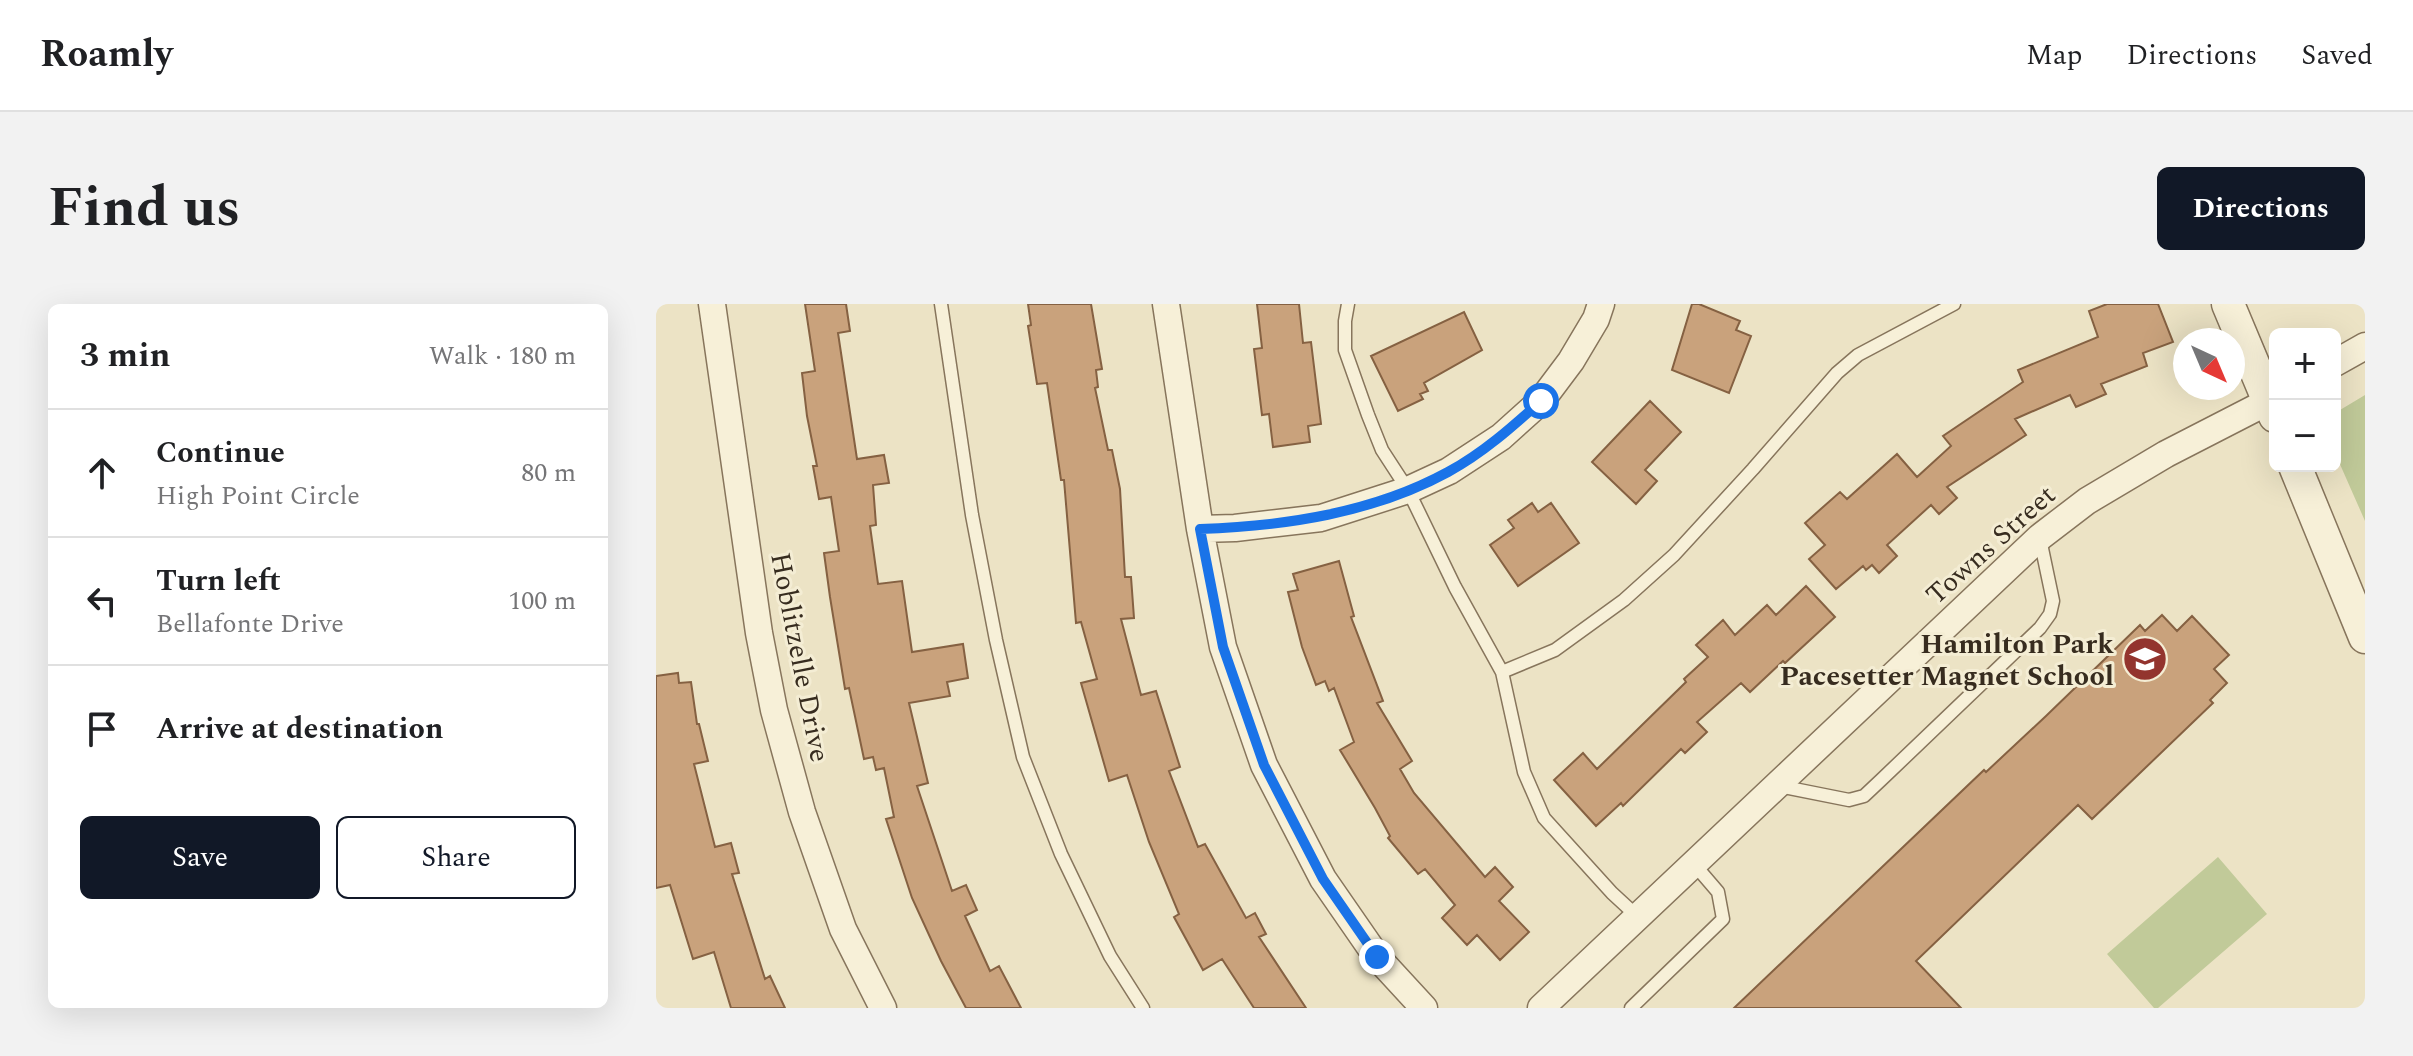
<!DOCTYPE html>
<html lang="en">
<head>
<meta charset="utf-8">
<style>
  :root { --surface:#fff; --page:#f2f2f2; --text:#202124; --muted:#757577; --line:#e0e0e0; --accent:#111827 }
  body { margin:0; font-family:Spectral,serif; background:var(--page); color:var(--text) }
  .controls { position:absolute; right:24px; top:24px; display:grid; overflow:hidden; border-radius:12px; box-shadow:0 8px 32px #0002 }
  .controls button { width:72px; height:72px; display:grid; place-items:center; padding:0; border:0; border-bottom:2px solid var(--line); background:var(--surface); color:var(--text); font:40px sans-serif }
  .compass { position:absolute; left:1517px; top:24px; width:72px; height:72px; border-radius:50%; background:var(--surface); box-shadow:0 8px 32px #0002; rotate:136deg }
  .stop { position:absolute; width:24px; height:24px; margin:-18px; border:6px solid #1a73e8; border-radius:50%; background:#fff }
  .stop.end { background:#1a73e8; border-color:#fff; box-shadow:0 2px 8px #0008 }
  .list { margin:0; padding:0; list-style:none }
  h2 { display:flex; justify-content:space-between; align-items:center; height:104px; margin:0; padding:0 32px; font-size:34px }
  h2 small { font-size:26px; font-weight:400; color:var(--muted) }
  .list li { display:grid; grid-template-columns:52px 1fr auto; gap:24px; align-items:center; box-sizing:border-box; height:128px; padding:0 32px; border-top:2px solid var(--line) }
  .list b { display:block; font-size:30px; white-space:nowrap }
  .list p { margin:0; font-size:26px; white-space:nowrap; color:var(--muted) }
  .list em { font-size:26px; font-style:normal; color:var(--muted) }
  .actions { display:flex; gap:16px; padding:24px 32px }
  .actions a { flex:1; padding:18px 0; border:2px solid var(--accent); border-radius:12px; text-align:center; font-size:28px; color:var(--accent) }
  .actions .main { background:var(--accent); color:#fff }
  .icon { flex:none; width:44px; height:44px; fill:none; stroke:currentColor; stroke-width:2; stroke-linecap:round; stroke-linejoin:round }
  .map { position:relative; flex:none; width:1709px; height:704px; overflow:hidden; border-radius:12px }
  header { display:flex; align-items:center; gap:48px; box-sizing:border-box; height:112px; padding:0 40px; background:var(--surface); border-bottom:2px solid var(--line) }
  header strong { font-size:38px }
  nav { display:flex; gap:44px; margin-inline-start:auto; font-size:28px }
  .intro { display:flex; align-items:center; justify-content:space-between; box-sizing:border-box; height:192px; padding:0 48px }
  h1 { margin:0; font-size:56px }
  .button { padding:20px 36px; border-radius:12px; background:var(--accent); color:#fff; font-size:28px; font-weight:700 }
  main { display:flex; gap:48px; padding:0 48px }
  aside { flex:1; background:var(--surface); border-radius:12px; box-shadow:0 8px 32px #0002 }
  .map>svg:first-child { display:block }
  .green { fill:#c1ca99 }
  .building { fill:#c9a27c; stroke:#856142; stroke-width:2 }
  .lines { fill:none; stroke-linecap:round; stroke-linejoin:round }
  .service-casing { stroke:#87755c; stroke-width:15 }
  .minor-casing { stroke:#87755c; stroke-width:29 }
  .tertiary-casing { stroke:#87755c; stroke-width:35 }
  .service { stroke:#f7f0d8; stroke-width:12 }
  .minor { stroke:#f7f0d8; stroke-width:26 }
  .tertiary { stroke:#f7f0d8; stroke-width:32 }
  .route { stroke:#1a73e8; stroke-width:10 }
  .labels { text-anchor:middle; stroke-width:6; stroke-linejoin:round; paint-order:stroke }
  .street-label { font-size:28px; fill:#372c1f; stroke:#f4edd4 }
  .poi-label { font-size:28px; font-weight:bold; fill:#372c1f; stroke:#f4edd4; text-anchor:end }
</style>
</head>
<body>
<header>
<strong>Roamly</strong>
<nav><a>Map</a><a>Directions</a><a>Saved</a></nav>
</header>
<div class="intro"><h1>Find us</h1><a class="button">Directions</a></div>
<main>
<aside>
<h2>3 min<small>Walk · 180 m</small></h2>
<ul class="list">
<li><svg class="icon" aria-label="ahead" viewBox="0 0 24 24"><path d="M12 20V5M6 11l6-6 6 6"/></svg><div><b>Continue</b><p>High Point Circle</p></div><em>80 m</em></li>
<li><svg class="icon" aria-label="left" viewBox="0 0 24 24"><path d="M17 20v-9H6M10 6l-5 5 5 5"/></svg><div><b>Turn left</b><p>Bellafonte Drive</p></div><em>100 m</em></li>
<li><svg class="icon" aria-label="arrive" viewBox="0 0 24 24"><path d="M6 21V4h12l-3 4 3 4H6"/></svg><div><b>Arrive at destination</b></div></li>
</ul>
<div class="actions"><a class="main">Save</a><a>Share</a></div>
</aside>
<div class="map">
<svg width="1709" height="704" viewBox="0 0 1709 704">
  <rect width="100%" height="100%" fill="#ece3c5"/>
  <!-- green -->
  <path class="green" d="M1709 91V217L1679 149V109Z
    M1562 553 1611 610 1502 704H1498L1451 650Z"/>
  <!-- building -->
  <path class="building" d="M149 0H190L194 27 182 29 201 155 228 151 233 179 217 181 220 221 214 222 222 280 246 277 256 348 307 340 312 374 291 378 294 392 253 399 272 479 261 482 296 587 310 581 321 606 309 612 334 667 343 662 365 704H310L285 657 256 594 230 515 238 513 228 464 220 466 217 453 208 455 193 384 189 385 174 293 168 249 183 247 175 193 163 195 157 162H161L151 112 146 69 159 67Z
    M372 0H435L446 65 440 66 442 83 439 84 452 146H456L464 185 469 273H475L478 314 465 315 485 391 500 387 524 463 513 467 542 543 549 540 590 614 599 609 610 630 603 633 650 704H598L566 655 547 666 518 613 523 610 493 538 471 471 453 477 425 379 441 375 425 318 420 319 408 176H405L391 79 381 80 372 22 375 21Z
    M601 0H643L647 39 655 38 665 120 652 122 654 138 617 143 613 110 606 111 598 45 606 44Z
    M1036 0H1043L1084 17 1080 26 1095 32 1073 89 1016 66Z
    M1451 0H1502L1517 38 1487 49 1491 62 1445 80 1450 90 1420 103 1414 91 1359 115 1370 131 1291 183 1301 194 1283 210 1275 201 1231 241 1241 252 1223 269 1216 261 1210 266 1207 262 1180 285 1153 255 1169 241 1149 219 1184 188 1191 195 1241 150 1261 173 1295 142 1287 132 1367 78 1362 66 1442 33 1433 7Z
    M808 8 826 46 768 79 772 87 764 90 767 95 742 107 715 52Z
    M994 97 1025 128 989 166 1001 177 980 200 936 158Z
    M876 199 882 208 895 199 923 239 862 282 834 241 858 224 852 216Z
    M683 257 698 312 695 313 727 397 721 399 756 457 744 465 758 489 829 573 839 563 857 583 843 597 873 628 844 656 821 631 811 641 786 614 799 601 769 565 762 570 732 534 734 532 719 504 684 446 698 438 678 384 673 387 669 377 660 381 646 343 632 288 642 286 637 270Z
    M1150 282 1179 313 1129 359 1127 357 1094 388 1085 379 1041 418 1051 428 1029 449 1025 445 967 502 965 499 940 522 898 476 927 449 941 465 1030 378 1028 375 1052 353 1040 341 1067 316 1079 331 1111 301 1120 311Z
    M1506 311 1521 327 1536 312 1573 351 1558 365 1571 379 1554 396 1557 399 1436 515 1422 501 1260 657 1305 704H1078L1328 466 1330 468 1390 412 1484 321 1489 327Z
    M22 369 23 379 35 378 41 420H43L52 457 38 460 59 543 75 539 83 569 76 570 109 675 114 672 129 704H75L58 648 37 655 14 581 0 584V372Z"/>
  <g class="lines">
    <!-- service casing -->
    <g class="service-casing">
      <path id="service" d="M285 0 316 211 340 336 367 453 405 550 454 652 487 704
        M692 0 689 17V46L712 111 726 146 752 186 799 283 846 368 868 468 888 514 956 589 982 613
        M846 368 899 346 968 296 1018 251 1097 165 1181 69 1202 51 1298 0
        M1123 482 1193 496 1208 492 1225 476 1384 324 1394 310 1397 297 1384 235
        M975 704 1067 615 1062 588 1038 560"/>
    </g>
    <!-- minor casing -->
    <g class="minor-casing">
      <path id="minor" d="M56 0 103 329 118 406 146 508 187 625 227 704
        M510 0 544 225 567 343 608 461 667 575 721 653 768 704
        M1679 59 1709 42
        M544 225 579 224 665 214 752 186 793 167 845 133 885 97 915 57 940 15 945 0
        M885 704 1384 233 1431 197 1510 150 1619 94"/>
    </g>
    <!-- tertiary casing -->
    <g class="tertiary-casing">
      <path id="tertiary" d="M1572 0 1619 112
        M1639 162 1709 333"/>
    </g>
    <!-- service -->
    <use href="#service" class="service"/>
    <!-- minor -->
    <use href="#minor" class="minor"/>
    <!-- tertiary -->
    <use href="#tertiary" class="tertiary"/>
  </g>
  <g class="lines">
    <!-- route -->
    <path class="route" d="M721 653 667 575 608 461 567 343 544 225C629 222 717 209 792 168 827 149 856 123 885 97"/>
  </g>
  <!-- icons -->
  <defs>
    <g id="school-disc" transform="scale(2.3)"><circle r="9.5" fill="#93342e" stroke="#f4edd4"/><path d="M0-5L7-2L0 1L-7-2ZM-4 1L0 2.5L4 1V4Q0 6-4 4Z" fill="#fff"/></g>
  </defs>
  <g fill-rule="evenodd">
    <use href="#school-disc" x="1489" y="355"/>
  </g>
  <g class="labels">
    <!-- street labels -->
    <g class="street-label">
      <text transform="translate(1334 240) rotate(-42)" y="10">Towns Street</text>
      <text transform="translate(145 353) rotate(79)" y="10">Hoblitzelle Drive</text>
    </g>
    <!-- poi labels -->
    <g class="poi-label">
      <text x="1458" y="349">Hamilton Park<tspan x="1458" dy="32">Pacesetter Magnet School</tspan></text>
    </g>
  </g>
</svg>
<div class="controls">
<button>+</button>
<button>−</button>
</div>
<svg class="compass" viewBox="-18 -18 36 36"><path d="M0-13l5 13h-10z" fill="#e53935"/><path d="M0 13l5-13h-10z" fill="#757577"/></svg>
<div class="stop" style="left:885px;top:97px"></div>
<div class="stop end" style="left:721px;top:653px"></div>
</div>
</main>
</body>
</html>
